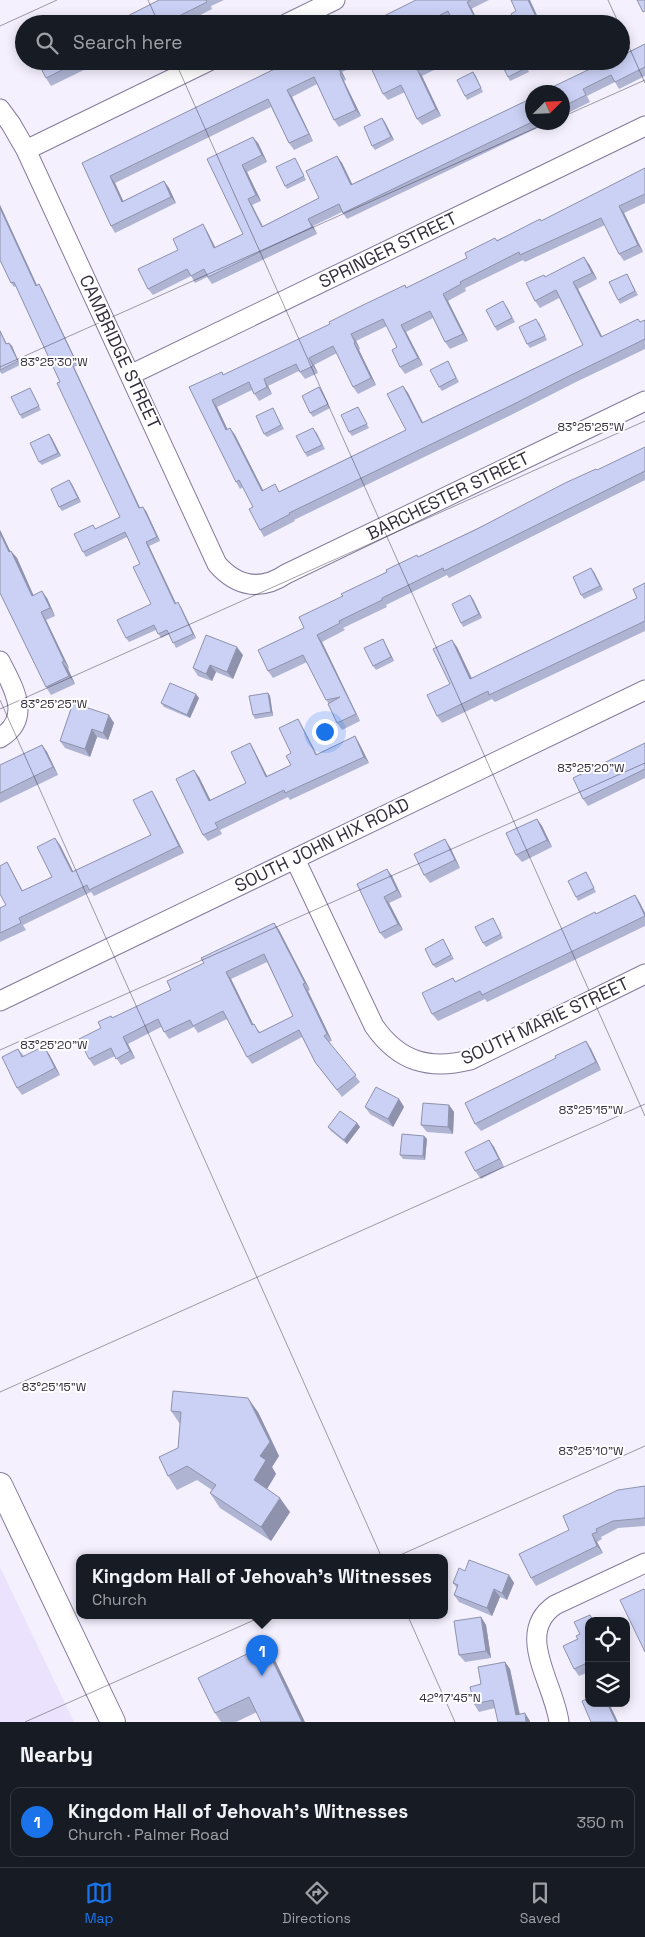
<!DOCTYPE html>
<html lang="en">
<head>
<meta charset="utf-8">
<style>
  :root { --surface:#171b24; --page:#242831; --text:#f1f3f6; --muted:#9ea1a6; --line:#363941; --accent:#1a73e8 }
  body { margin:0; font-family:"Space Grotesk",sans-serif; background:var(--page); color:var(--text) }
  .controls { position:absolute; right:15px; bottom:15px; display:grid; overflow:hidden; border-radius:10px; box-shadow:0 2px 12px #0003 }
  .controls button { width:45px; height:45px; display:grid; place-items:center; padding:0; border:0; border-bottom:1px solid var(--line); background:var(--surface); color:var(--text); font:25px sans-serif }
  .compass { position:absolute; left:525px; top:85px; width:45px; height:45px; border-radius:50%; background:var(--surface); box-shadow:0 2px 12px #0003; rotate:66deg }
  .you { position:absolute; left:324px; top:731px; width:18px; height:18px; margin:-12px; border:4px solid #fff; border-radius:50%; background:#1a73e8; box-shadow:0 0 0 8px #1a73e833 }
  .badge { display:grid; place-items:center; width:32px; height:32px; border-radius:50%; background:var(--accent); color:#fff; font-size:16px; font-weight:700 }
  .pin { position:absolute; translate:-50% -41px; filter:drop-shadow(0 1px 2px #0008) }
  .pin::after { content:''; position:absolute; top:26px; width:18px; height:15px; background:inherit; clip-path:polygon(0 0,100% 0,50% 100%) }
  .popup { position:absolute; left:76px; top:1554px; width:372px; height:65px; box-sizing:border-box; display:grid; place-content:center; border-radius:10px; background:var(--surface); filter:drop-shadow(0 1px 4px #0005); font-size:16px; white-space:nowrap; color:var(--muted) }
  .popup b { font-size:19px; color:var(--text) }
  .popup::after { content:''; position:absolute; left:50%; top:100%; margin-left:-10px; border:10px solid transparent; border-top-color:var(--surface) }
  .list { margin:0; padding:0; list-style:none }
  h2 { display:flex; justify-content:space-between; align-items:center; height:65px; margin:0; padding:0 20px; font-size:21px }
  h2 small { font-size:16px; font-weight:400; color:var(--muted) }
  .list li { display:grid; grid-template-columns:32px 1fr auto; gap:15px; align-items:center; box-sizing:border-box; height:70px; margin:0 10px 10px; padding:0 10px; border:1px solid var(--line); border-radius:10px }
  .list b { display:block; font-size:19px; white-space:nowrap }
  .list p { margin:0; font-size:16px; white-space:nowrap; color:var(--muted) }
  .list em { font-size:16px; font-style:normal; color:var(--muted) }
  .icon { flex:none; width:28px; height:28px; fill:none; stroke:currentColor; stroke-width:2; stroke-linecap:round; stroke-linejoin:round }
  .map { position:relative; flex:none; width:645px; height:1722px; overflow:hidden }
  .search { position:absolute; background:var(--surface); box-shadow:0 2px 12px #0003; left:15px; right:15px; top:15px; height:55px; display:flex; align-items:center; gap:12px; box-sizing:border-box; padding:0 18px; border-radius:28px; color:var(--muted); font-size:19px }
  .sheet { height:145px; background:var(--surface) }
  nav { display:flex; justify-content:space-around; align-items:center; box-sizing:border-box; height:70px; border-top:1px solid var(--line); background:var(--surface); font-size:14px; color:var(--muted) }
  nav a { display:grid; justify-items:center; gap:2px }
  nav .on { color:var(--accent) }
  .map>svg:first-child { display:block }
  .built { fill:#ebe3fd }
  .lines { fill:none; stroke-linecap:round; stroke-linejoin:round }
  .minor-casing { stroke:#857b9b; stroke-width:21 }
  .tertiary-casing { stroke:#857b9b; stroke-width:26 }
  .minor { stroke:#fff; stroke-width:19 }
  .tertiary { stroke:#fff; stroke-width:24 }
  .wall { fill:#afb4d3; fill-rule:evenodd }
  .shaded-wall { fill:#8e92ac }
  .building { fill:#cbd1f5; stroke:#8e92ac; fill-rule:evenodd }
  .ticks { fill:none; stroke:#342f3d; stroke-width:1; stroke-opacity:0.45 }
  .labels { text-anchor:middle; stroke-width:4; stroke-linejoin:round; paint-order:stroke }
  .street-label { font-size:18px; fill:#342f3d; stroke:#fff }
  .ticks-label { font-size:12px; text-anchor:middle; fill:#342f3d; stroke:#fff; stroke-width:4; stroke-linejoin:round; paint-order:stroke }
</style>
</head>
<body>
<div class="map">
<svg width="645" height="1722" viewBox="0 0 645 1722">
  <rect width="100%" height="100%" fill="#f4f0fe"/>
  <!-- built -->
  <path class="built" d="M0 1567 74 1722H0Z"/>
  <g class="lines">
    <!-- minor casing -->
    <g class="minor-casing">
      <path id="minor" d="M286 24 335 0
        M0 109 11 124 26 150 217 564C237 587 261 591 286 574L645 401
        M26 150 209 61
        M130 375 645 126
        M0 661C13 687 33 718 0 738
        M295 859 374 1026C399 1062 429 1070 470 1060L645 974
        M0 1001 645 690
        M559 1722C554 1683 514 1633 555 1605L645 1563"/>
    </g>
    <!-- tertiary casing -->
    <g class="tertiary-casing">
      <path id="tertiary" d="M0 1485 113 1722"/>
    </g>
    <!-- minor -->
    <use href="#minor" class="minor"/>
    <!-- tertiary -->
    <use href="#tertiary" class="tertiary"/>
  </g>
  <!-- wall -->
  <path class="wall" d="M159 0H224L211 6 212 9 183 24H112Z
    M416 0H489L441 24H368Z
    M645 44V76L619 89 615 82 587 96 590 102 562 116V92L592 68 621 48 624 54Z
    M37 61H108L92 69 90 67 51 86 46 78Z
    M291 61H365L342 72 346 80 344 81 361 116 339 127 334 120 317 84 292 97 313 141 294 150 289 143 271 107 115 183 123 201 164 181 169 188 176 203 115 233 111 226 82 163Z
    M368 61H440L442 66 422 76 441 116 422 125 417 119 405 92 388 100 383 94Z
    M500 61H524L529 72 510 81Z
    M473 72 476 76 483 92 467 100 465 96Z
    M532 98V122H550L347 219 342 212 313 226 317 234 212 284 207 277 195 283 191 276 153 295 148 289 178 250 207 231 215 247 243 234 207 159 258 143 267 162 247 172 261 201 252 205 263 226 319 198 337 156 342 163 352 184Z
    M382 118 394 140 375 150 372 146Z
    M297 162 306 180 287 189 285 186Z
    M645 168V203L624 213 643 252 624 261 619 254 605 225 525 262 523 260 465 288 466 291 448 301 468 341 450 349 445 342 433 318 406 332 423 365 405 374 400 367 397 347 387 326 356 341 360 349 359 350 376 385 358 394 353 387 337 353 314 365 318 373 305 379 299 371 268 386 272 394 259 401 252 390 217 407 228 430 230 428 235 435 263 490 280 491 406 430 403 386 408 393 423 422 583 345 559 298 540 308 535 301 545 277 589 264 597 279 578 289 602 337 638 319 640 322 645 320V349L576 382 515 413 294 520 295 521 264 537 260 530 253 507 243 487 240 489 236 482 189 387 224 375 406 288 467 258 497 240 541 221Z
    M0 205 37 285 39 284 42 289 78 365 74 367 140 508 146 511 160 541 149 546 176 603 181 607 196 638 176 648 169 634 161 638 156 630 129 642 126 638 151 604 140 564 127 537 86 557 83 552 95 529 120 517 60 382 16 286 14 287 11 283 0 260Z
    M627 274 638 295 620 304 618 300Z
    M506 305 515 322 497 331 495 327Z
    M539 322 547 340 530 348 527 344Z
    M0 330 7 344 9 343 12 346 20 365 2 374 0 372Z
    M448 361 459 382 442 391 439 387Z
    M319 387 330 408 313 417 310 413Z
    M32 392 41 410 22 419 20 415Z
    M358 407 369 428 352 436 349 432Z
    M273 408 284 429 267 437 264 434Z
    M316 431 325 449 307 457 305 453Z
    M49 434 61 456 42 465 39 462Z
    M645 447V480L449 578 447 575 386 605 387 607 343 628 345 630 322 642 360 721 342 730 337 723 328 703 307 662 273 678 268 671 304 628 343 596 417 555 418 557Z
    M69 480 81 502 62 511 59 507Z
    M0 530 10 551 17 558 33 595 47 598 55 616 46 620 69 668 68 669 75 684 51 695 46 687 0 593Z
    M594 572 603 590 584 599 581 595Z
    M645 583V631L495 702 492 699 442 723 437 716 450 684 457 647 472 678 637 598Z
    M473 599 482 618 463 627 461 623Z
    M383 639 394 661 376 670 373 666Z
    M243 655 233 679 216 672 212 681 198 676 193 668Z
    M268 693 270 696 273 716 255 719 253 715Z
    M199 698 190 718 164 707 161 703Z
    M73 703 114 723 108 740 97 737 90 757 65 748 60 741Z
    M298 719 302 726 317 754 355 736 359 743 369 763 290 800 288 797 220 830 222 834 208 841 203 835 199 777 210 800 246 783 250 743 254 750 267 776 291 765V753Z
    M645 743V778L588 806 583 799Z
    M42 745 47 752 58 775 0 803V765Z
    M156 798 184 853 94 896 91 892 23 925 26 930 0 942V908L6 905 7 862 11 869 23 891 52 877 60 845 73 872 151 835Z
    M537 819 542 826 552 847 522 862 516 855Z
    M450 847 460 868 430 883 424 875Z
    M586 872 596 892 578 901 576 897Z
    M392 876 402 897 389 903 403 930 385 939 380 933 357 884Z
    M635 895 640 903 645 913V926L487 1002 485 999 438 1021 432 1014 453 978 455 982Z
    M493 918 503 938 486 947 483 943Z
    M274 923 279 930 310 990 308 991 332 1041 329 1042 360 1082 342 1097 315 1062 302 1037 252 1064 247 1057 227 1019 198 1033 194 1027 169 1039 161 1027 128 1044 135 1058 121 1065 115 1056 94 1066 89 1059 112 1018 171 990 204 963ZM267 962 293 1016 260 1032 253 1024 231 979Z
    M443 939 454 959 436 968 433 965Z
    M586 1041 591 1049 601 1070 481 1131 475 1124 556 1058Z
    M18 1049 24 1056 49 1054 60 1075 22 1095 17 1088Z
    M399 1099 404 1107 393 1127 370 1114 365 1107Z
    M449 1105 454 1112 453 1134 427 1132 421 1125Z
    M357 1123 360 1127 347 1144 331 1131 328 1127Z
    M424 1136 427 1139 425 1160 403 1159 400 1155Z
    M489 1140 494 1147 504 1167 481 1179 475 1171Z
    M171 1411 258 1412 279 1456 272 1467 276 1474 267 1489 290 1512 271 1541 220 1508 210 1493 212 1490 197 1480 177 1490 168 1476 178 1448 180 1424Z
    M645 1486V1526L618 1528 601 1537 602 1539 597 1542 603 1553 536 1586 531 1578 569 1530Z
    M465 1571 509 1575 514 1583 507 1600 500 1597 492 1616 459 1602 454 1595 457 1588 453 1583Z
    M481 1617 486 1625 491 1658 465 1662 459 1655Z
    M589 1621V1672L579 1676 574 1669 578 1639 580 1634Z
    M265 1645 275 1660 257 1712 236 1722H221L215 1713Z
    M505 1662 510 1669 520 1714 530 1721 495 1708 479 1712 474 1704 481 1684Z"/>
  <!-- shaded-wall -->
  <path class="shaded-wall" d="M528 0H530L541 24H540Z
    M467 2 472 9 479 24H478Z
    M337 65 342 72 346 80 341 73Z
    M417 69 422 76 441 116 436 109Z
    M340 74 344 81 361 116 356 110Z
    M287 90 292 97 313 141 309 134Z
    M382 118 385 122 394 140 391 137Z
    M253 137 258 143 267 162 262 155Z
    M337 156 342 163 356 192 351 185Z
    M242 165 247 172 261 201 256 195Z
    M110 176 115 183 127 209 122 202Z
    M164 181 169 188 176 203 171 197Z
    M248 199 252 205 266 234 262 227Z
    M0 205 39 290 36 286 0 208Z
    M619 206 624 213 643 252 638 245Z
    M308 219 313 226 317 234 312 227Z
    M203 224 207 231 219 255 214 248Z
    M584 257 589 264 597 279 592 273Z
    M573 282 578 289 606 344 601 337Z
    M39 284 42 289 78 365 75 360Z
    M443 294 448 301 468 341 463 334Z
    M401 325 406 332 423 365 418 358Z
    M351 334 356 341 360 349 355 342Z
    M9 343 12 346 20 365Z
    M354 343 359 350 376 385 371 378Z
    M309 358 314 365 318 373 313 366Z
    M71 362 74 367 142 512 139 508Z
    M264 379 268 386 272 394 267 387Z
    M403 386 408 393 426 430 422 423Z
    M212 400 217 407 231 437 226 430Z
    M230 428 235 435 267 498 262 491Z
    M49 434 52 438 61 456 58 453Z
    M69 480 72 484 81 502 78 498Z
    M143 507 146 511 160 541 157 537Z
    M0 530 14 559 9 552 0 533Z
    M146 542 149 546 178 608 175 604Z
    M11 551 17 558 37 603 32 596Z
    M591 568 594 572 603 590 600 586Z
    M42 591 47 598 55 616 50 608Z
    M470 595 473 599 482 618 479 614Z
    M178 602 181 607 196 638 193 634Z
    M41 612 46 620 69 668 64 661Z
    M317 635 322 642 360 721 356 714Z
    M383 639 394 661 391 657Z
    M452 640 457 647 475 686 470 679Z
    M237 647 243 655 233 679 227 672Z
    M62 662 68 669 75 684 69 676Z
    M210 665 216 672 212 681 206 674Z
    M268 693 270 696 273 716 271 712Z
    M196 694 199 698 190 718 187 715Z
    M109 715 114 723 108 740 103 733Z
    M298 719 302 726 320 762 316 755Z
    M92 729 97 737 90 757 85 749Z
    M355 736 359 743 369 763 364 757Z
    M250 743 254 750 271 784 266 777Z
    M42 745 47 752 58 775 53 767Z
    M194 770 199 777 214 807 209 801Z
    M152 791 156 798 184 853 179 846Z
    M537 819 542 826 552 847 547 840Z
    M55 838 60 845 77 879 72 872Z
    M445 839 450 847 460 868 455 860Z
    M387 869 392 876 402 897 397 890Z
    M635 895 640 903 645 913V916Z
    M384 897 389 903 403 930 398 924Z
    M274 923 279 930 310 990 305 983Z
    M226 972 231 979 257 1032 252 1025Z
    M303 984 308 991 332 1041 327 1034Z
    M123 1037 128 1044 135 1058 130 1051Z
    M586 1041 591 1049 601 1070 596 1062Z
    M44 1046 49 1054 60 1075 55 1068Z
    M399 1099 404 1107 393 1127 388 1119Z
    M449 1105 454 1112 453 1134 448 1127Z
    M357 1123 360 1127 347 1144 344 1140Z
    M424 1136 427 1139 425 1160 423 1156Z
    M489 1140 494 1147 504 1167 499 1159Z
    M248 1398 258 1412 279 1456 272 1467 276 1474 264 1494 254 1480 260 1456Z
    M280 1498 290 1512 271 1541 261 1527Z
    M592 1534 597 1542 603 1553 597 1546Z
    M509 1575 514 1583 507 1600 502 1593Z
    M494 1589 500 1597 492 1616 487 1608Z
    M481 1617 486 1625 491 1658 486 1651Z
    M265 1645 275 1660 305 1722H302Z
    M505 1662 510 1669 521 1722 516 1715Z
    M607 1703H609L618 1722H616Z
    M525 1713 530 1721V1722H526Z"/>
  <!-- building -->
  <path class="building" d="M159 0H206L207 2 163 24H112Z
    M416 0H471L467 2 478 24H454L448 11 423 24H368Z
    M511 0H528L539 23 537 24H516L511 14 516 11Z
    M637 0H645V11L643 12Z
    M645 44V67L615 82 611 75 583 89 586 95 562 107V92H545L544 91 592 68 589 61H621V51L623 55Z
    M37 61H80L46 78Z
    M291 61H346L337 65 341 73 340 74 356 110 334 120 314 77 287 90 309 134 289 143 268 99 110 176 122 202 164 181 171 197 111 226 82 163Z
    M368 61H433L417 69 436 109 417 119 401 85 383 94Z
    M500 61H523L526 68 508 77Z
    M473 72 481 88 465 96 457 80Z
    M532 98V122L343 213 339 204 308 219 312 227 208 277 204 269 191 276 187 269 148 289 138 269 178 250 173 239 203 224 214 248 243 234 207 159 253 137 262 155 242 165 256 195 248 199 262 227 319 198 306 171 337 156 351 185Z
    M382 118 391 137 372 146 364 127Z
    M295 158 304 176 285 186 276 167Z
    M645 168V194L619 206 638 245 619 254 601 218 520 255 519 252 460 282 461 284 443 294 463 334 445 342 430 311 401 325 418 358 400 367 392 350 397 347 383 319 351 334 355 342 354 343 371 378 353 387 333 346 309 358 313 366 300 372 296 364 264 379 267 387 254 394 249 382 212 400 226 430 230 428 262 491 275 484 279 492 406 430 387 394 403 386 422 423 583 345 556 290 535 301 526 283 544 275 545 277 584 257 592 273 573 282 601 337 638 319 640 322 645 320V339L571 375 510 406 289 513 290 514 260 530 249 509 253 507 239 480 236 482 189 387 222 372 223 375 330 324 329 322 361 306 405 285 406 288 467 258 465 253 495 238 497 241 540 219 541 221Z
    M0 208 36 286 39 284 75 360 71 362 139 508 143 507 157 537 146 542 175 604 178 602 193 634 173 643 167 630 158 634 154 625 126 638 117 620 151 604 133 567 140 564 125 532 83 552 74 534 93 525 95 529 120 517 57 383 60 382 14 282 11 283 0 260Z
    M627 274 635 291 618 300 609 282Z
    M503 301 512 318 495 327 486 310Z
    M536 319 545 336 527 344 519 327Z
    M0 331 6 344 9 343 18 361 0 370Z
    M448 361 456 378 439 387 430 370Z
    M319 387 328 404 310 413 302 396Z
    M30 388 39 406 20 415 11 397Z
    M358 407 367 424 349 432 341 415Z
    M273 408 281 425 264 434 256 416Z
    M313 428 322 445 305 453 296 436Z
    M49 434 58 453 39 462 30 443Z
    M645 447V471L444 571 443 568 382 598V600L339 621 340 623 317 635 356 714 337 723 328 704 340 697 326 700 303 655 268 671 258 650 304 628 299 617 343 596 341 594 387 572 386 570 417 555 418 557 477 529 565 483 596 469 597 470Z
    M69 480 78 498 59 507 51 489Z
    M0 533 9 552 11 551 32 596 42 591 50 608 41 612 64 661 62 662 69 676 46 687 0 593Z
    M591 568 600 586 581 595 573 577Z
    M645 583V621L489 695 488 691 437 716 427 695 450 684 433 649 452 640 470 679 637 598 633 589Z
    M470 595 479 614 461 623 452 604Z
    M206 635 237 647 227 672 210 665 206 674 193 668Z
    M383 639 391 657 373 666 364 648Z
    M170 683 196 694 187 715 161 703Z
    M268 693 271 712 253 715 249 696Z
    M73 703 109 715 103 733 92 729 85 749 60 741Z
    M298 719 316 755 355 736 364 757 285 793 284 790 215 823 218 828 203 835 176 779 194 770 209 801 246 783 231 752 250 743 266 777 291 765 286 756 291 753 279 728Z
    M645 743V769L583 799 573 778Z
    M42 745 53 767 0 793V765Z
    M152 791 179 846 89 890 87 885 19 918 21 923 0 933V908L6 905 0 894V866L7 862 22 891 52 877 37 847 55 838 72 872 151 835 133 800Z
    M537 819 547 840 516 855 506 833Z
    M445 839 455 860 424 875 414 854Z
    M387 869 397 890 384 897 398 924 380 933 357 884Z
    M586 872 594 888 576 897 568 881Z
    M635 895 645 916 482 995 480 991 432 1014 422 993 453 978 455 982 595 912 596 914Z
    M493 918 501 934 483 943 475 927Z
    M274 923 305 983 303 984 327 1034 324 1036 356 1075 337 1090 315 1062 299 1030 247 1057 223 1011 193 1026 190 1020 164 1032 158 1019 123 1037 130 1051 116 1059 111 1048 89 1059 79 1039 101 1028 98 1022 111 1016 112 1018 171 990 167 981 204 963 201 958ZM264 954 293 1016 259 1033 254 1024 252 1025 226 972Z
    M443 939 451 955 433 965 425 949Z
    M586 1041 596 1062 475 1124 465 1103 556 1058 555 1056Z
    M44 1046 55 1068 17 1088 2 1057 18 1049 22 1057Z
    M376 1087 399 1099 388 1119 365 1107Z
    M423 1103 449 1105 448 1127 421 1125Z
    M340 1111 357 1123 344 1140 328 1127Z
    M402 1134 424 1136 423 1156 400 1155Z
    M489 1140 499 1159 475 1171 465 1152Z
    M173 1391 248 1398 270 1442 260 1456 266 1460 254 1480 280 1498 261 1527 210 1493 216 1485 187 1466 168 1476 159 1457 178 1448 181 1412 171 1411Z
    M645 1486V1518L613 1521 596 1529 597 1532 592 1534 597 1546 531 1578 519 1554 569 1530 563 1516 618 1490Z
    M469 1560 509 1575 502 1593 494 1589 487 1608 454 1595 458 1585 453 1583 459 1568 465 1571Z
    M644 1589 645 1590V1652L620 1600Z
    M590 1615 593 1621H589V1662L574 1669 563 1646 578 1639 576 1636 580 1634 574 1622Z
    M481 1617 486 1651 459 1655 454 1621Z
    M265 1645 302 1722H261L249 1697 215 1713 198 1678Z
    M505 1662 516 1715 525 1713 526 1722H498L493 1700 474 1704 470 1687 481 1684 478 1667Z
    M589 1698V1703H607L616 1722H591L582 1701Z"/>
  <!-- ticks -->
  <path class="ticks" d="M148 0 159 24M608 0 619 24M0 26 57 0M621 29 645 83M175 61 645 1116M562 117 645 80M0 367 549 122M0 700 455 1722M0 709 645 421M0 1050 645 763M0 1392 645 1104M25 1722 645 1446"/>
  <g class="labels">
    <!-- street labels -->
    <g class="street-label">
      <text transform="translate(388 250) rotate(-26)" y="6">SPRINGER STREET</text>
      <text transform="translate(120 352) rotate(65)" y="6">CAMBRIDGE STREET</text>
      <text transform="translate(448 496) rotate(-26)" y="6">BARCHESTER STREET</text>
      <text transform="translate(322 845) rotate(-26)" y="6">SOUTH JOHN HIX ROAD</text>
      <text transform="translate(545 1021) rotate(-25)" y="6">SOUTH MARIE STREET</text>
    </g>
  </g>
  <g class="ticks-label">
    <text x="54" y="366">83°25'30"W</text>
    <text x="591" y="431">83°25'25"W</text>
    <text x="54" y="708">83°25'25"W</text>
    <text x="591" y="772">83°25'20"W</text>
    <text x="54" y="1049">83°25'20"W</text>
    <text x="591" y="1114">83°25'15"W</text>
    <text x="54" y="1391">83°25'15"W</text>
    <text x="591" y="1455">83°25'10"W</text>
    <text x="450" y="1702">42°17'45"N</text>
  </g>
</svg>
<div class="controls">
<button><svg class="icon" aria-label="locate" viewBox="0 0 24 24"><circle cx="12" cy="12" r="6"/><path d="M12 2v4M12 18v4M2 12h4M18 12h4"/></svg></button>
<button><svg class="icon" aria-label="layers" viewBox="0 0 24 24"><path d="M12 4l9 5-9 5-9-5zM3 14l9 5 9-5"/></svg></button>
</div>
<svg class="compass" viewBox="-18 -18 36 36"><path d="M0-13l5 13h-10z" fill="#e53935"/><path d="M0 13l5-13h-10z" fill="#9ea1a6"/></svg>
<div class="you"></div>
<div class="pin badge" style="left:262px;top:1676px">1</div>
<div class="popup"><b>Kingdom Hall of Jehovah's Witnesses</b>Church</div>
<div class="search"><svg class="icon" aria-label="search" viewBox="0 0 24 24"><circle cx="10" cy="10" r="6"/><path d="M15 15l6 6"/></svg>Search here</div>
</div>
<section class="sheet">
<h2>Nearby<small></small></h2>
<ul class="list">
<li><span class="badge">1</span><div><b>Kingdom Hall of Jehovah's Witnesses</b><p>Church · Palmer Road</p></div><em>350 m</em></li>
</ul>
</section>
<nav>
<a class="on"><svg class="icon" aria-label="map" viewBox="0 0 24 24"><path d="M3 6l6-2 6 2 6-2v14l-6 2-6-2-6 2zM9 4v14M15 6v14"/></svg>Map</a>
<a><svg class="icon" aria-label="directions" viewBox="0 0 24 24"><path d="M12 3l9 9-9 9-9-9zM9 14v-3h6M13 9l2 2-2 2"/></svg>Directions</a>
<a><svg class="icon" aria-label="saved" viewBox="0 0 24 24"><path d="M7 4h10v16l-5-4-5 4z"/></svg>Saved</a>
</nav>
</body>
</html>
